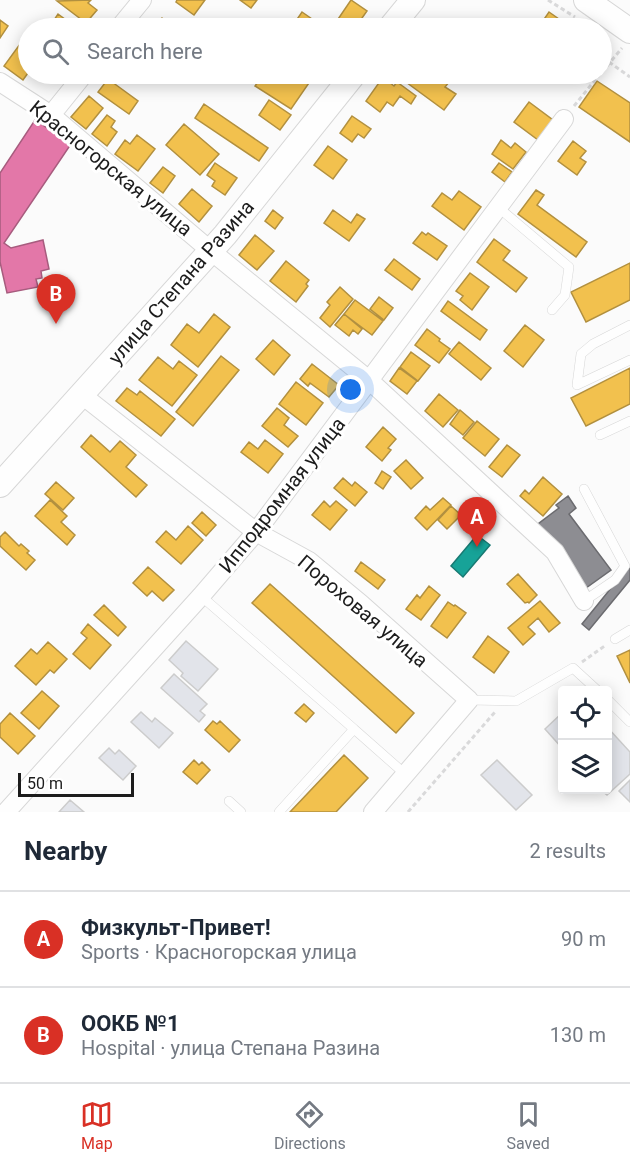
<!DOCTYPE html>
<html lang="en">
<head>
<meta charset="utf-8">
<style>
  :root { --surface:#fff; --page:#f2f2f3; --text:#1f2937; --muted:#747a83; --line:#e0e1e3; --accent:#d93025 }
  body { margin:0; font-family:Roboto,sans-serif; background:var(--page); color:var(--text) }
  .controls { position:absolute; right:18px; bottom:18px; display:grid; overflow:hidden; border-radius:6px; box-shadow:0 3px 15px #0003 }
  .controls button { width:54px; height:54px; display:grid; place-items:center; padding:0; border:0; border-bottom:2px solid var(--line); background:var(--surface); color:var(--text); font:30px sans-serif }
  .scale { position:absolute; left:18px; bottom:15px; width:116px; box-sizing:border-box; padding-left:6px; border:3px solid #1c1c1c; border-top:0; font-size:16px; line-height:21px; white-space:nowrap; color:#1c1c1c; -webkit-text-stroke:4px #fff; paint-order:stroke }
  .you { position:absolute; left:351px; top:390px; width:21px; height:21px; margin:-15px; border:4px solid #fff; border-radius:50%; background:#1a73e8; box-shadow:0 0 0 9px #1a73e833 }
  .badge { display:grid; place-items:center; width:39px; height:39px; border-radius:50%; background:var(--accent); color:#fff; font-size:20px; font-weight:700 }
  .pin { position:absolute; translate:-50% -50px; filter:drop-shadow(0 2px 3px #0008) }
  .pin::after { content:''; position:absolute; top:32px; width:21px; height:18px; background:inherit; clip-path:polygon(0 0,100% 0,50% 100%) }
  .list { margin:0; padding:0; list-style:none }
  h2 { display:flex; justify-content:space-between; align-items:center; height:78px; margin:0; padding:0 24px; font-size:26px }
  h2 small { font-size:20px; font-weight:400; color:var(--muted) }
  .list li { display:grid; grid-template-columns:39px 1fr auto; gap:18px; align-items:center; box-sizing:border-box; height:96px; padding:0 24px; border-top:2px solid var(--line) }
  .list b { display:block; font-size:22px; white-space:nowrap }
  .list p { margin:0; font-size:20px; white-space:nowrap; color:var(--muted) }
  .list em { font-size:20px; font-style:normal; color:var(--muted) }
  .icon { flex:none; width:33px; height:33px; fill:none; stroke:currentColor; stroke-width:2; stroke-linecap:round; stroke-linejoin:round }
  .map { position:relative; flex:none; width:630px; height:812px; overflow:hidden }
  .search { position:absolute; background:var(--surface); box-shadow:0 3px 15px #0003; left:18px; right:18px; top:18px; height:66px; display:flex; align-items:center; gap:15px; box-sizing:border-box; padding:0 21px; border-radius:33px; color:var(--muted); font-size:22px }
  .sheet { height:270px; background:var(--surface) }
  nav { display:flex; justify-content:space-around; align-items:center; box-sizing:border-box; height:84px; border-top:2px solid var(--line); background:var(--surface); font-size:16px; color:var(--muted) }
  nav a { display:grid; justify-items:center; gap:3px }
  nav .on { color:var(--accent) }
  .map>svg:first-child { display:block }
  .homes { fill:#f2c14e; stroke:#b2903f; stroke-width:1.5 }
  .health { fill:#e377a8; stroke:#a75c7e; stroke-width:1.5 }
  .public { fill:#17a398; stroke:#187a73; stroke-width:1.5 }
  .industry { fill:#8d8d92; stroke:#6b6b6f; stroke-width:1.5 }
  .building { fill:#e2e4ea; stroke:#ccc; stroke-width:1.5 }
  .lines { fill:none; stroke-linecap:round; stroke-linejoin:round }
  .lane-casing { stroke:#d7d7d7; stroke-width:10 }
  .street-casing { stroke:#d7d7d7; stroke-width:20 }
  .secondary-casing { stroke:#d7d7d7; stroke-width:26 }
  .path { stroke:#d9d9da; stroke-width:3; stroke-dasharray:4.5 3; stroke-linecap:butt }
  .lane { stroke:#fefefe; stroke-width:9 }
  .street { stroke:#fefefe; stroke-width:18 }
  .secondary { stroke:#fefefe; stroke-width:24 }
  .labels { text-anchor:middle; stroke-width:6; stroke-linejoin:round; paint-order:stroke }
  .street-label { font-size:20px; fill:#1c1c1c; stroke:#fff }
</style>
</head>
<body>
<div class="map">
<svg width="630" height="812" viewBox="0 0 630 812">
  <rect width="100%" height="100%" fill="#fbfbfb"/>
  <!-- homes -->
  <path class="homes" d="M91 0 88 3 97 10 86 23 57 1Z
    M177 0H205L194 15 176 2Z
    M240 0H257L251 8Z
    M351 0 367 11 355 28H332Z
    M302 12 325 28H291Z
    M549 12 569 26 567 28H538Z
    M58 14 77 28H53L50 26Z
    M162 18 175 28H154Z
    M0 20 8 26 0 38Z
    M425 22 433 28H420Z
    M20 44 28 51V73L23 80 4 66Z
    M145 74H165L158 83Z
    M264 74H282L288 78 291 74H302L311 80 291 109 255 86Z
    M395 74H440L450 81 445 87 456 94 444 110Z
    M383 77 394 86 397 82 416 96 411 104 400 96 393 106 387 102 380 112 366 101Z
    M108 79 138 101 129 114 98 92Z
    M597 81 630 103V142L579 107Z
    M89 96 103 108 86 129 71 117Z
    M269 100 291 115 280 130 259 115Z
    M529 102 553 120 538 140 514 122Z
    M204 104 268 148 259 161 195 118Z
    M107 115 115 121 111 127 117 132 107 146 92 134Z
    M352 116 371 129 364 138 358 134 352 142 340 133Z
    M184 124 219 154 200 175 166 145Z
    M137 135 155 149 138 171 115 154 125 140 130 144Z
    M501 140 511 148 515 143 526 152 513 169 492 154Z
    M573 141 586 151 580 158 586 162 577 175 558 161Z
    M328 146 347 160 333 179 314 165Z
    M215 163 237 178 225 195 212 186 215 181 207 175Z
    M499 163 512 172 505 182 492 172Z
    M163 167 175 176 163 193 150 183Z
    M192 189 212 206 199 222 179 204Z
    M536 190 544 195 537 205 587 242 576 257 518 214Z
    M459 191 481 207 464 230 432 206 442 193 452 200Z
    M273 210 283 218 275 229 265 221Z
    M333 210 351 223 357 214 365 219 349 241 324 223Z
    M422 232 426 235 428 233 447 246 437 260 413 243Z
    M255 235 274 251 257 270 239 255Z
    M494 239 510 251 503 260 527 278 516 292 477 262Z
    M394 259 420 279 412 290 385 270Z
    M286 261 309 280 306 284 308 286 296 302 270 281Z
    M630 263V300L586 322 571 292Z
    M470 273 489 287 472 310 460 300 463 296 456 291Z
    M340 287 353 299 330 327 320 318 330 305 327 302Z
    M379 297 393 308 384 320 370 309Z
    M355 300 383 321 372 335 344 314Z
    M448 301 487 330 480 340 441 311Z
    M214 314 230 327 198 367 171 345 187 324 199 333Z
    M344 314 362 329 358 334 353 330 349 336 335 325Z
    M525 325 544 340 523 367 504 351Z
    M427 329 440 339 439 341 450 349 439 363 415 345Z
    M273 340 290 355 274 375 256 359Z
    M459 342 491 368 481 380 449 354Z
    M411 352 430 366 418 381 400 367Z
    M221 356 239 370 193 426 176 412Z
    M158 357 173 369 179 361 197 375 172 406 139 380Z
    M312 364 339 385 329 397 310 383 308 386 300 379Z
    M399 368 417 381 407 394 390 381Z
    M630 368V404L586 426 571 398Z
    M296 382 323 403 306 425 279 404Z
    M127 388 137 395 140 391 175 419 161 436 116 401Z
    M439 394 458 410 443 427 425 411Z
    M277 408 289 418 284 425 298 436 288 447 262 426Z
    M460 410 474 422 463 435 450 424Z
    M477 421 499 439 485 456 463 438Z
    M383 427 396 439 388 448 391 450 382 461 366 447Z
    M91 435 110 452 120 441 136 455 126 467 147 485 136 497 81 447Z
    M265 440 283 454 268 473 241 452 249 442 258 449Z
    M507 445 520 455 502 477 489 467Z
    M406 460 423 478 411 489 394 471Z
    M382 471 391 477 383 489 375 483Z
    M543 477 562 494 543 516 520 496 525 490 529 494Z
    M343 478 352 486 355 482 367 492 355 506 334 488Z
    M56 482 74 498 63 510 45 494Z
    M443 498 451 505 427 530 415 518 426 506 430 510Z
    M50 500 67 516 61 522 75 535 67 545 35 516Z
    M324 501 330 507 336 501 347 510 330 530 312 515Z
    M451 506 461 515 447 529 438 520Z
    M202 512 216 525 206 536 192 523Z
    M188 526 203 540 181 564 156 542 166 531 176 540Z
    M5 532 19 546 21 544 29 551 27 553 35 560 26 570 0 546V537Z
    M361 562 385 580 378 589 355 571Z
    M148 567 174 590 163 601 152 591 147 596 133 583Z
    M518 574 537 595 529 603 528 602 525 603 507 584Z
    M270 584 414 713 396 733 252 603Z
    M429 586 440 595 421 620 406 609 417 595 420 598Z
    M540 601 560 623 549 632 538 618 528 627 535 634 523 645 508 628Z
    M448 602 454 606 455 605 466 613 447 638 431 626Z
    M104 605 126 627 118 636 94 615Z
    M88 624 111 645 90 669 73 654 87 638 81 633Z
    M488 636 509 652 494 673 473 657Z
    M48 642 67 659 54 673 50 670 36 685 15 666 31 649 37 654Z
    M630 650V683L617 656Z
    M42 691 59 706 39 729 21 713Z
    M304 704 314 713 306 722 295 713Z
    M10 713 35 736 18 754 0 737V724Z
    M213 721 217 724 220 721 240 740 229 752 205 730Z
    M344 755 368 778 336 812H290Z
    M194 760 199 765 202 762 210 770 197 784 183 772Z"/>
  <!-- health -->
  <path class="health" d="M35 120 71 144 4 243 11 248 43 240 49 269 41 271 42 278 36 279 38 287 7 293 0 262V173Z"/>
  <!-- public -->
  <path class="public" d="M477 535 490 545 463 577 451 566Z"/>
  <!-- industry -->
  <path class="industry" d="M568 496 576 508 569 514 611 570 586 588 538 524 559 508 556 505Z
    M628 567 630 569V580L589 630 582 624Z"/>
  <!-- building -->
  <path class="building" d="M186 641 218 669 198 691 181 676 183 673 169 660Z
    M174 674 207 704 200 711 205 715 199 722 161 688Z
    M141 712 152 722 155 718 173 733 159 748 131 722Z
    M562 713V748L545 729Z
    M608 728 630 752V774L607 795 601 790H608Z
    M109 748 115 754 119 750 136 766 123 780 99 758Z
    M497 760 532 795 516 810 481 775Z
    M630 780V802L619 791Z
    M70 800 84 812H59Z"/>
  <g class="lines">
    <!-- lane casing -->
    <g class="lane-casing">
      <path id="lane" d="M499 208 569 267 565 295 552 310
        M630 325 593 344 581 354 577 385 630 360
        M600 435 630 421
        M584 489 625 566 615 580 584 601
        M201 596 354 729 279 812
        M615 639 630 630
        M469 700 516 701 573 668 597 690
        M608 700 630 722
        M354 729 405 774
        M229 801 241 812"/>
    </g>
    <!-- street casing -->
    <g class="street-casing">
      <path id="street" d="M119 28 142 0
        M0 82 51 115 211 251 370 381 555 552 584 601
        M51 115 84 74
        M82 395 256 532 309 561 361 604 469 700 373 812
        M6 812 201 596 256 532 564 119"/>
    </g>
    <!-- secondary casing -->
    <g class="secondary-casing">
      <path id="secondary" d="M586 0 630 31
        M390 28 413 0
        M0 485 225 235 354 74"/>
    </g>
    <!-- path -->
    <path class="path" d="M548 0 575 17
      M609 62 630 77
      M602 72 622 48
      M574 106 600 74
      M582 662 606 645
      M408 812 495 712"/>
    <!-- lane -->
    <use href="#lane" class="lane"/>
    <!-- street -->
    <use href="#street" class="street"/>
    <!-- secondary -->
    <use href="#secondary" class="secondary"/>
  </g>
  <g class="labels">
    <!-- street labels -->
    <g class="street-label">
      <text transform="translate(111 168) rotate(39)" y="7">Красногорская улица</text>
      <text transform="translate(181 282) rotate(-49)" y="7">улица Степана Разина</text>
      <text transform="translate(282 495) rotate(-52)" y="7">Ипподромная улица</text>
      <text transform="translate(363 611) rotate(40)" y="7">Пороховая улица</text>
    </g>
  </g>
</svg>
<div class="controls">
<button><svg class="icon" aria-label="locate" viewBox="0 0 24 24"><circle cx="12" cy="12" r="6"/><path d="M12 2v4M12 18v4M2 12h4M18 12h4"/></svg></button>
<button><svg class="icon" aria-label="layers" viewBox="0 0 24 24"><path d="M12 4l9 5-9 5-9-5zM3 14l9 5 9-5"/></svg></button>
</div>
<div class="scale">50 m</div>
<div class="you"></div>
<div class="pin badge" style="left:477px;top:547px">A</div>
<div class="pin badge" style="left:56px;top:324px">B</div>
<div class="search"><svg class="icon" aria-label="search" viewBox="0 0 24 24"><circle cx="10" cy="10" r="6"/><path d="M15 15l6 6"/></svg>Search here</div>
</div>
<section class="sheet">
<h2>Nearby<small>2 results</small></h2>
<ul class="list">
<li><span class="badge">A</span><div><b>Физкульт-Привет!</b><p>Sports · Красногорская улица</p></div><em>90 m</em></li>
<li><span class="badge">B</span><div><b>ООКБ №1</b><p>Hospital · улица Степана Разина</p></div><em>130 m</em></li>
</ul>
</section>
<nav>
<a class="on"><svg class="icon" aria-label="map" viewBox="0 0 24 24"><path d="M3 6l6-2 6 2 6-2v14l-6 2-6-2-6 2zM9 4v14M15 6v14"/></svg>Map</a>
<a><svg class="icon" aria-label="directions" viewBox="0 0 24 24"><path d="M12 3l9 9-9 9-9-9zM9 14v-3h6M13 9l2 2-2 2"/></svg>Directions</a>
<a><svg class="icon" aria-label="saved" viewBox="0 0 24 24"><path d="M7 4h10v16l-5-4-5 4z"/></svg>Saved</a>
</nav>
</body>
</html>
